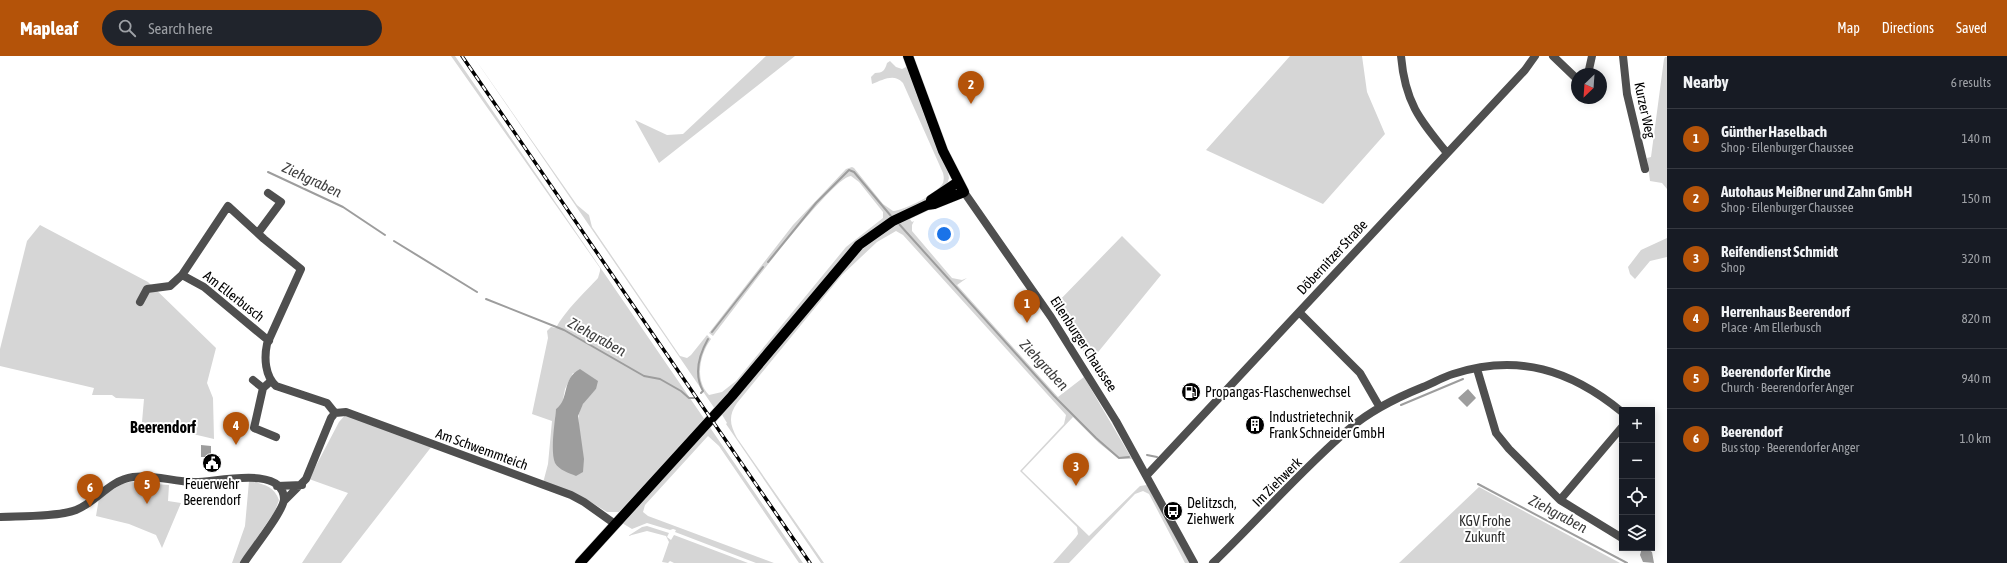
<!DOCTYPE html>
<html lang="en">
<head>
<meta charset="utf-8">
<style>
  :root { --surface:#171b24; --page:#20242c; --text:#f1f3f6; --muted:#9ea1a6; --line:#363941; --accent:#b45309 }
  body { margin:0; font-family:"Asap Condensed",sans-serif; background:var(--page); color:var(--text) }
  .controls { position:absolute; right:12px; bottom:12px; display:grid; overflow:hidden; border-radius:0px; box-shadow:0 2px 10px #0003 }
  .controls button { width:36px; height:36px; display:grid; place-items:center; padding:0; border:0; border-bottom:1px solid var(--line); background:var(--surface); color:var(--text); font:20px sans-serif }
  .compass { position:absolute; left:1571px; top:12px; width:36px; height:36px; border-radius:50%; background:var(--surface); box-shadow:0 2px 10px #0003; rotate:205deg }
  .you { position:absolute; left:944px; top:178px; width:14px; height:14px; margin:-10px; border:3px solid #fff; border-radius:50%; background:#1a73e8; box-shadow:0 0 0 6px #1a73e833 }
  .badge { display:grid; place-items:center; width:26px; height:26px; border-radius:50%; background:var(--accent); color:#fff; font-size:13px; font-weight:700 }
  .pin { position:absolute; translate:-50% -33px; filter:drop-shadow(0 1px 2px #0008) }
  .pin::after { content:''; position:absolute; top:21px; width:14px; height:12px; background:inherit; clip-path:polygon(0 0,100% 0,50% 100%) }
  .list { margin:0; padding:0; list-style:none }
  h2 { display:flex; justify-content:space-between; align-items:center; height:52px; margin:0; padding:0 16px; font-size:17px }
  h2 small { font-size:13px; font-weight:400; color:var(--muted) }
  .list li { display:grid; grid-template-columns:26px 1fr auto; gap:12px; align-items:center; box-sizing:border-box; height:60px; padding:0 16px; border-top:1px solid var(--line) }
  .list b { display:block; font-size:15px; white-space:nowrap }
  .list p { margin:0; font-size:13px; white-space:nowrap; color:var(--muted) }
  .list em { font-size:13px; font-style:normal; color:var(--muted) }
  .icon { flex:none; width:22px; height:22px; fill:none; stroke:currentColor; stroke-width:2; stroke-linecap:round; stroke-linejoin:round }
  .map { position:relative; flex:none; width:1667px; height:507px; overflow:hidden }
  header { display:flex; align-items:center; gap:24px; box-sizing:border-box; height:56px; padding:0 20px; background:var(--accent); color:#fff }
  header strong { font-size:19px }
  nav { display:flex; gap:22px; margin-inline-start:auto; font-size:14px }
  .search { width:280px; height:36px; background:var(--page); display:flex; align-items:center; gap:10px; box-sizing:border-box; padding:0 14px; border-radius:22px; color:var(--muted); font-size:15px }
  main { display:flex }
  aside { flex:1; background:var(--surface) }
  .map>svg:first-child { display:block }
  .green { fill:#d6d6d6; fill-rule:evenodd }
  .water { fill:#9d9d9d }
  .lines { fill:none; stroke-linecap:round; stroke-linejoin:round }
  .stream { stroke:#9d9d9d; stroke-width:2 }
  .major-casing { stroke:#dbdbdb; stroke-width:11 }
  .minor { stroke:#4f4f4f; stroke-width:8 }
  .major { stroke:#000; stroke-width:10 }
  .rail-casing { stroke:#000; stroke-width:3.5 }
  .rail { stroke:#fff; stroke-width:2; stroke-dasharray:6; stroke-linecap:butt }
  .labels { text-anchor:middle; stroke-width:4; stroke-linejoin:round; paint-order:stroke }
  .street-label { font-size:14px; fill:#000; stroke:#fff }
  .poi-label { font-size:14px; fill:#000; stroke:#fff; text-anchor:start }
  .park-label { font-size:14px; fill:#2d2d2d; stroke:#fff }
  .water-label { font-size:15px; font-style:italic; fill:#3e3e3e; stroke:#fff }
  .quarter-label { font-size:16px; font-weight:bold; fill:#000; stroke:#fff }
</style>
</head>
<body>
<header>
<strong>Mapleaf</strong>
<div class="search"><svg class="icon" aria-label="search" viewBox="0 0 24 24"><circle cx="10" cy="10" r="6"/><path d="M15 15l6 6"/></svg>Search here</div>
<nav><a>Map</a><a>Directions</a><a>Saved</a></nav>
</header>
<main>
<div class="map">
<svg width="1667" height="507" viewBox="0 0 1667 507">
  <rect width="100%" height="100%" fill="#fff"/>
  <!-- green -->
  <path class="green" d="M451 0H455L705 364 619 456H607L584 442 543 427 548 408 552 365 532 358 548 282 547 275 551 271 556 272C564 256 585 236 598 222L600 215V212ZM573 317 596 333C586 343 576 353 579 368L555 367 556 353 562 349 565 333Z
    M473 0 577 149 589 159 592 171 680 300 687 302 691 299 707 279 711 283C700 298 694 324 709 339L722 336 736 325 846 191 883 162V156L859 126 851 120C832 120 730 258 713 280L709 277 793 169 846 113 852 111 854 112 883 148 893 155C905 154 937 138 943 127 944 123 944 121 943 117L903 27C894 17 883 24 872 28L871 21 875 17C883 17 885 14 887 7L890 5 896 11 902 13 908 10 948 116 949 122 947 129 930 142 878 170 715 353Z
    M766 0H795L659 107 635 64 667 79 683 78Z
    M1290 0H1362L1367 36 1385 78 1323 148 1206 94Z
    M1665 1H1667V133L1662 127 1650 125 1647 102 1651 101 1664 3Z
    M909 162 912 166 914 165 912 169V175L952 222 962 224 967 222 957 229 1058 341 1084 321 1132 403H1119L1099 387 1073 361 1022 415 1089 480 1140 430 1147 429 1190 507H1185L1149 438 1143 435 1135 438 1069 507H1053L1076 481 1078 478 1077 471 1020 415 1064 368 1066 359 903 179 896 175 877 186 842 219 737 347C728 360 730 369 737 382L824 507H821L726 368 727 367 721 357 837 219 873 181Z
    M40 169 148 226 216 292 207 327 213 342 214 383 142 366 144 343 116 342 112 339H92L94 332 0 310V293L27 185Z
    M1122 180 1161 219 1090 306 1056 248Z
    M1667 182V201L1650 205 1635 223 1630 218 1628 211 1641 194Z
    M346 358 432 390 341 507H302L348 437 309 423 339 366Z
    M709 370 803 507H799L719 390 708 380 645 449 643 456 648 460 774 507H756L675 476 676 474 673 473 670 474 647 467 632 473 622 467Z
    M249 425C263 428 274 430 279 444L275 455 240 507H232L245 470Z
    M130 426 169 429 168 445 181 447 162 492 156 479 129 468 96 460 99 442 122 428Z
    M1479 431 1620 507H1399Z
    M647 470 669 477 667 481 671 484 674 479 748 507H674L670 505 668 507 662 506 669 486 666 480 647 475 628 480 642 471Z"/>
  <!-- water -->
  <path class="water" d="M580 313 598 325 596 333 583 348 578 360 584 403 583 416 576 420C569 417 559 414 555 407 550 395 555 366 556 353 570 343 561 323 580 313Z
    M1468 333 1476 342 1467 351 1458 342Z
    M201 389 211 390V401H201Z
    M1642 492H1646L1652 496 1654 507 1643 506 1640 499Z"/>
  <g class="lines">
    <!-- stream -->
    <path class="stream" d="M268 116 343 151 385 179
      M899 168 1054 340 1096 382 1119 402 1129 401
      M394 185 477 236
      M768 206 816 147 849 114 854 116 891 160
      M486 243 564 274 644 320 660 323 681 335 689 342H694
      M712 276 763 211
      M701 337 703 335C693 317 699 299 708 283
      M1401 349 1463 323
      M1147 399 1157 401
      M1478 428 1627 507"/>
    <!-- major casing -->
    <g class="major-casing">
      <path id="major" d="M931 144 958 126
        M580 507 732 340 859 189 893 165 927 149 934 148 964 136 943 95 908 0"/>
    </g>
    <!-- minor -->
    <path class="minor" d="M1401 0C1405 46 1419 63 1447 97
      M1553 0 1577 23
      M1623 0 1627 38 1645 113
      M1588 18 1592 0
      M964 136 1051 261 1116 365 1194 507
      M258 177 281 146 268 137
      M182 219 204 231 269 285
      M140 246 147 233 170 230 182 219 228 150 264 183 301 213 267 288C264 302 265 320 276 330L327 347 335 357
      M1299 256 1360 317 1379 350
      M1477 313 1496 377 1509 393 1560 444 1622 482
      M253 324 263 332
      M271 325 263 332 254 372 276 381
      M335 357 346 356 571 439 584 446 615 468
      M1147 419 1525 14 1535 0
      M277 430 302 429
      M1560 444 1622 371
      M284 445 306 423 331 362 335 357
      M0 461C20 460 58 461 76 454 96 446 110 424 133 421 153 418 174 426 194 426 213 427 283 408 284 443 284 455 252 494 244 507
      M1213 507C1259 463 1301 414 1349 373 1371 354 1396 342 1423 331 1433 327 1443 321 1453 318 1518 297 1571 314 1622 356"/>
    <!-- major -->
    <use href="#major" class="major"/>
    <!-- rail casing -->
    <g class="rail-casing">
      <path id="rail" d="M462 0 810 507"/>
    </g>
    <!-- rail -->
    <use href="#rail" class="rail"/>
  </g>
  <!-- icons -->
  <defs>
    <g id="fuel-disc" transform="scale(1)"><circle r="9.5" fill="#000" stroke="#fff"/><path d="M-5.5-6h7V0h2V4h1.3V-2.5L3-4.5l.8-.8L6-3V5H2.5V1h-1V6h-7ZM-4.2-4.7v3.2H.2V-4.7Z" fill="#fff"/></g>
    <g id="building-disc" transform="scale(1)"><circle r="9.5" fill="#000" stroke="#fff"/><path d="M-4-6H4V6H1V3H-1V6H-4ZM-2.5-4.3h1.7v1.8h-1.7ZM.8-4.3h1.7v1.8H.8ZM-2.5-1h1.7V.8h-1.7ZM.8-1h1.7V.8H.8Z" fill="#fff"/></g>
    <g id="civic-disc" transform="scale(1)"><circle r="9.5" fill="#000" stroke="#fff"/><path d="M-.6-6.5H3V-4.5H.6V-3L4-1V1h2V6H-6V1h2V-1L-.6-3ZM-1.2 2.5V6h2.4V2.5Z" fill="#fff"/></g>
    <g id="bus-disc" transform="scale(1)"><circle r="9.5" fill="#000" stroke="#fff"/><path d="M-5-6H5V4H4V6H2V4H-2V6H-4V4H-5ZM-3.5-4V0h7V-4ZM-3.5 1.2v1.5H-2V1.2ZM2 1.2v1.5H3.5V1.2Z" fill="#fff"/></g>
  </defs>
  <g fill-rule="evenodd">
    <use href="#fuel-disc" x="1191" y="336"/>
    <use href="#building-disc" x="1255" y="369"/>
    <use href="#civic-disc" x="212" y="407"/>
    <use href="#bus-disc" x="1173" y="455"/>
  </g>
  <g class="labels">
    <!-- street labels -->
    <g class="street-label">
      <text transform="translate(1645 54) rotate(78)" y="5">Kurzer Weg</text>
      <text transform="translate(1332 201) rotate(-47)" y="5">Döbernitzer Straße</text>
      <text transform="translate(234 240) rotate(38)" y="5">Am Ellerbusch</text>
      <text transform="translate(1084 288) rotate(57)" y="5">Eilenburger Chaussee</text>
      <text transform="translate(482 393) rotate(20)" y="5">Am Schwemmteich</text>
      <text transform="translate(1277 426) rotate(-45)" y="5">Im Ziehwerk</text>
    </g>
    <!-- poi labels -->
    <g class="poi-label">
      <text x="1205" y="341">Propangas-Flaschenwechsel</text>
      <text x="1269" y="366">Industrietechnik<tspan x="1269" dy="16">Frank Schneider GmbH</tspan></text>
      <text x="212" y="433" text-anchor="middle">Feuerwehr<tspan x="212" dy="16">Beerendorf</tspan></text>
      <text x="1187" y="452">Delitzsch,<tspan x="1187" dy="16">Ziehwerk</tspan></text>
    </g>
    <!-- park labels -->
    <g class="park-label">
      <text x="1485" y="470">KGV Frohe<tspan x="1485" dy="16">Zukunft</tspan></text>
    </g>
    <!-- water labels -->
    <g class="water-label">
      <text transform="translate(312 124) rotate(25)" y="5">Ziehgraben</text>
      <text transform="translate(597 281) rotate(29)" y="5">Ziehgraben</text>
      <text transform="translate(1044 309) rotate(47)" y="5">Ziehgraben</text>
      <text transform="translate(1558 458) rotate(28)" y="5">Ziehgraben</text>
    </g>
    <!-- quarter labels -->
    <g class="quarter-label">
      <text x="163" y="377">Beerendorf</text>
    </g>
  </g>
</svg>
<div class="controls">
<button>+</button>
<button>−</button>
<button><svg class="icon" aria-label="locate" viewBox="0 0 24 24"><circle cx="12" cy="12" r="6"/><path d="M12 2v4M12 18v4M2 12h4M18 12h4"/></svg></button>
<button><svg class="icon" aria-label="layers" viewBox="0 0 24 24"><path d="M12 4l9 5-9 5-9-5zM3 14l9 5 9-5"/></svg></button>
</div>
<svg class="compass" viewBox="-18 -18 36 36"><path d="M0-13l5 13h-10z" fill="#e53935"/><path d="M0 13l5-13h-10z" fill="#9ea1a6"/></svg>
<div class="you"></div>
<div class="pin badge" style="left:1027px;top:267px">1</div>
<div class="pin badge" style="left:971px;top:48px">2</div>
<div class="pin badge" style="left:1076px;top:430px">3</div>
<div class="pin badge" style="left:236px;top:389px">4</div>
<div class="pin badge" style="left:147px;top:448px">5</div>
<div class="pin badge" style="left:90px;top:451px">6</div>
</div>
<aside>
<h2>Nearby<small>6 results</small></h2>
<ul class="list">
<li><span class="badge">1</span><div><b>Günther Haselbach</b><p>Shop · Eilenburger Chaussee</p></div><em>140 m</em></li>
<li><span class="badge">2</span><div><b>Autohaus Meißner und Zahn GmbH</b><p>Shop · Eilenburger Chaussee</p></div><em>150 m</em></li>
<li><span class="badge">3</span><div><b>Reifendienst Schmidt</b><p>Shop</p></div><em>320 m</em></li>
<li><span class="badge">4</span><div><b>Herrenhaus Beerendorf</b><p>Place · Am Ellerbusch</p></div><em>820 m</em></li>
<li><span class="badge">5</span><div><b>Beerendorfer Kirche</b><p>Church · Beerendorfer Anger</p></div><em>940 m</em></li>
<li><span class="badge">6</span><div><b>Beerendorf</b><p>Bus stop · Beerendorfer Anger</p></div><em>1.0 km</em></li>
</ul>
</aside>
</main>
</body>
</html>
